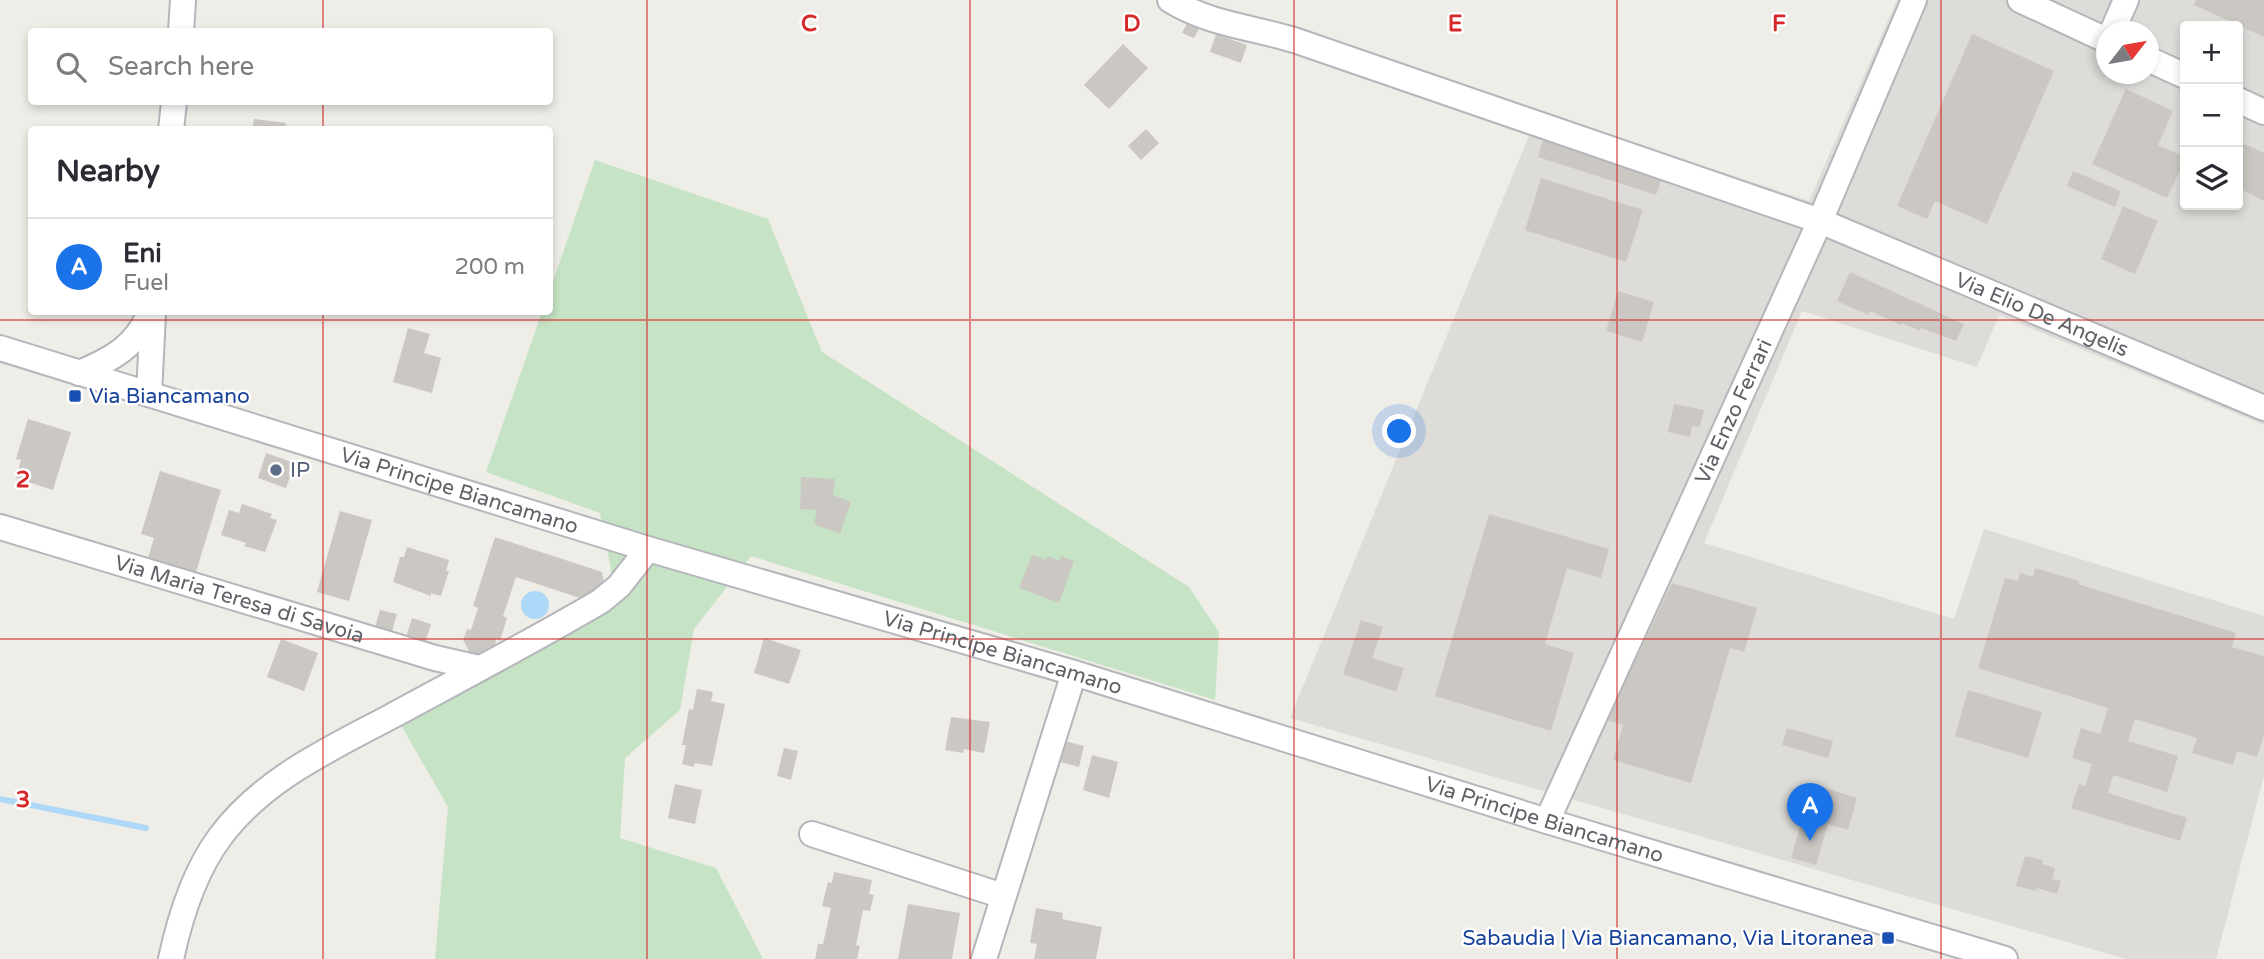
<!DOCTYPE html>
<html lang="en">
<head>
<meta charset="utf-8">
<style>
  :root { --surface:#fff; --page:#f2f2f3; --text:#2b2b33; --muted:#7c7c81; --line:#e1e1e2; --accent:#1a73e8 }
  body { margin:0; font-family:"Varela Round",sans-serif; background:var(--page); color:var(--text) }
  .controls { position:absolute; right:21px; top:21px; display:grid; overflow:hidden; border-radius:7px; box-shadow:0 4px 10px #0003 }
  .controls button { width:63px; height:63px; display:grid; place-items:center; padding:0; border:0; border-bottom:2px solid var(--line); background:var(--surface); color:var(--text); font:35px sans-serif }
  .compass { position:absolute; left:2096px; top:21px; width:63px; height:63px; border-radius:50%; background:var(--surface); box-shadow:0 4px 10px #0003; rotate:59deg }
  .you { position:absolute; left:1400px; top:432px; width:24px; height:24px; margin:-18px; border:5px solid #fff; border-radius:50%; background:#1a73e8; box-shadow:0 0 0 10px #1a73e833 }
  .badge { display:grid; place-items:center; width:46px; height:46px; border-radius:50%; background:var(--accent); color:#fff; font-size:23px; font-weight:700 }
  .pin { position:absolute; translate:-50% -58px; filter:drop-shadow(0 2px 4px #0008) }
  .pin::after { content:''; position:absolute; top:37px; width:24px; height:21px; background:inherit; clip-path:polygon(0 0,100% 0,50% 100%) }
  .list { margin:0; padding:0; list-style:none }
  h2 { display:flex; justify-content:space-between; align-items:center; height:91px; margin:0; padding:0 28px; font-size:30px }
  h2 small { font-size:23px; font-weight:400; color:var(--muted) }
  .list li { display:grid; grid-template-columns:46px 1fr auto; gap:21px; align-items:center; box-sizing:border-box; height:98px; padding:0 28px; border-top:2px solid var(--line) }
  .list b { display:block; font-size:26px; white-space:nowrap }
  .list p { margin:0; font-size:23px; white-space:nowrap; color:var(--muted) }
  .list em { font-size:23px; font-style:normal; color:var(--muted) }
  .icon { flex:none; width:38px; height:38px; fill:none; stroke:currentColor; stroke-width:2; stroke-linecap:round; stroke-linejoin:round }
  .map { position:relative; flex:none; width:2264px; height:959px; overflow:hidden }
  .search { position:absolute; background:var(--surface); box-shadow:0 4px 10px #0003; left:28px; top:28px; width:525px; height:77px; display:flex; align-items:center; gap:18px; box-sizing:border-box; padding:0 24px; border-radius:7px; color:var(--muted); font-size:26px }
  .panel { position:absolute; background:var(--surface); box-shadow:0 4px 10px #0003; left:28px; top:126px; width:525px; height:189px; border-radius:7px }
  .map>svg:first-child { display:block }
  .industrial { fill:#dedcd9; fill-rule:evenodd }
  .green { fill:#c6e4c5 }
  .water { fill:#add8f8 }
  .lines { fill:none; stroke-linecap:round; stroke-linejoin:round }
  .stream { stroke:#add8f8; stroke-width:6 }
  .building { fill:#cbc8c4 }
  .minor-casing { stroke:#b4b6ba; stroke-width:28 }
  .minor { stroke:#fff; stroke-width:24 }
  .grid { fill:none; stroke:#d62828; stroke-width:2; stroke-opacity:0.55 }
  .transit-dot { fill:#1a4fb4; stroke:#fff; stroke-width:2.5 }
  .service-dot { fill:#5c6f8a; stroke:#fff; stroke-width:2.5 }
  .labels { text-anchor:middle; stroke-width:5; stroke-linejoin:round; paint-order:stroke }
  .street-label { font-size:21px; fill:#5e6166; stroke:#fff }
  .transit-label { font-size:21px; fill:#164399; stroke:#fff; text-anchor:start }
  .service-label { font-size:21px; fill:#4e5e75; stroke:#fff; text-anchor:start }
  .grid-label { font-size:23px; text-anchor:middle; font-weight:bold; fill:#d62828; stroke:#fff; stroke-width:5; stroke-linejoin:round; paint-order:stroke }
</style>
</head>
<body>
<div class="map">
<svg width="2264" height="959" viewBox="0 0 2264 959">
  <rect width="100%" height="100%" fill="#efede7"/>
  <!-- industrial -->
  <path class="industrial" d="M1897 0H2264V425L1999 315 1977 367 1802 311 1704 543 1954 619 1984 529 2264 616V776L2216 959H2126L1290 718 1539 111 1809 201ZM2185 26H2238V205H2185ZM2106 32H2148V74H2106Z"/>
  <!-- green -->
  <path class="green" d="M595 160 768 219 822 352 1189 587 1219 632 1215 700 751 556 694 629 680 710 625 758 620 838 716 868 763 959H435L448 807 398 720 618 606 600 513 486 472 542 312H550V290Z"/>
  <!-- water -->
  <path class="water" d="M521 605a14 14 0 1 1 28 0a14 14 0 1 1-28 0Z"/>
  <g class="lines">
    <!-- stream -->
    <path class="stream" d="M0 799 146 828"/>
  </g>
  <!-- building -->
  <path class="building" d="M2196 0H2264V37L2194 5Z
    M1188 21 1200 27 1194 38 1182 33Z
    M1216 34 1247 45 1241 63 1210 52Z
    M1972 34 2054 71 1987 224 1935 201 1927 219 1897 206Z
    M1123 44 1148 68 1109 109 1084 85Z
    M2126 89 2173 111 2158 145 2185 157V160L2167 198 2092 164Z
    M254 119 286 123 285 130H252Z
    M1146 129 1159 143 1141 160 1128 146Z
    M1543 140 1662 178 1656 195 1538 157Z
    M2238 141 2264 153V201L2238 188Z
    M2073 171 2121 191 2115 207 2067 186Z
    M1541 178 1643 210 1626 262 1525 230Z
    M2123 206 2158 221 2135 274 2101 259Z
    M1850 272 1964 324 1956 341 1921 328 1920 331 1902 323 1901 325 1870 311 1868 315 1837 301Z
    M1618 291 1654 302 1642 342 1606 331Z
    M408 328 430 334 424 353 441 358 432 393 393 382Z
    M1674 404 1704 410 1700 427 1692 426 1690 437 1668 432Z
    M28 419 71 432 53 490 16 478 21 460 16 459Z
    M266 453 295 463 286 488 258 478Z
    M160 471 221 490 196 572 148 558 154 538 141 534Z
    M801 477 835 479 833 495 851 502 840 534 814 524 817 510 800 509Z
    M242 504 272 514 270 518 277 520 265 552 244 546 246 543 221 535 229 510 239 513Z
    M340 511 372 520 349 601 317 592Z
    M1489 514 1609 549 1601 578 1567 568 1545 644 1574 653 1551 731 1435 696Z
    M495 537 602 572 605 589 586 600 516 577 503 616 507 618 500 641 496 638 495 650 481 660 471 655 463 640 467 629 471 630 478 608 473 606Z
    M407 547 449 560 446 571H449L441 596 431 593V596L393 582 400 557H404Z
    M1032 555 1046 560 1047 556 1060 561 1061 556 1074 561 1059 603 1019 588Z
    M2035 568 2079 581 2078 584 2236 633 2232 647 2264 656V735L2257 757 2237 751 2233 765 2192 753 2197 738 2135 719 2128 741 2178 756 2167 792 2113 775 2108 793 2187 818 2180 841 2071 808 2079 784 2085 786 2092 764 2072 758 2081 728 2100 734 2108 708 1978 668 2005 578 2018 581 2020 573 2033 577Z
    M1672 583 1757 608 1744 652 1730 648 1691 783 1613 760 1623 725 1607 720Z
    M380 610 397 614 392 632 375 627Z
    M412 618 431 624 425 643 406 637Z
    M1361 620 1383 627 1372 658 1404 668 1396 692 1343 674Z
    M764 638 801 650 789 684 754 673Z
    M281 639 318 653 304 691 267 677Z
    M697 689 713 692 711 701 725 704 712 766 695 763 694 767 682 764 686 745H682L689 709 693 710Z
    M1968 690 2042 712 2028 758 1955 736Z
    M951 717 990 722 984 753 964 749 963 753 945 750Z
    M1787 728 1833 741 1828 758 1782 745Z
    M1065 741 1084 746 1079 767 1060 762Z
    M784 748 798 751 791 780 777 776Z
    M1092 755 1118 762 1109 798 1083 790Z
    M675 784 702 790 695 824 668 818Z
    M1805 787 1821 792 1822 787 1857 798 1848 830 1828 824 1816 865 1791 858 1803 816 1797 814Z
    M2025 856 2043 860 2042 864 2055 868 2052 879 2061 881 2057 894 2037 888 2036 891 2016 886Z
    M834 872 872 880 869 894 874 895 870 911 863 910 856 945 860 946 857 959H815L818 944H823L831 908 822 906 828 882 832 883Z
    M908 904 960 913 952 959H898Z
    M1036 908 1063 913 1062 919 1102 927 1096 959H1034L1037 944 1030 943Z"/>
  <g class="lines">
    <!-- minor casing -->
    <g class="minor-casing">
      <g id="minor">
        <path id="s1" d="M1170 0C1209 24 1251 27 1294 40L1820 221 2264 408"/>
        <path d="M2020 0 2106 40"/>
        <path d="M181 32 183 0"/>
        <path d="M2112 32 2126 0"/>
        <path d="M2148 59 2185 76"/>
        <path d="M2238 100 2264 112"/>
        <path d="M171 130 174 102"/>
        <path id="s2" d="M0 348 648 549 1074 673 1547 821 2005 959"/>
        <path d="M79 373C111 360 137 346 150 312"/>
        <path d="M149 394 153 314"/>
        <path id="s3" d="M0 527 435 658 479 668"/>
        <path id="s4" d="M1547 821 1820 221 1914 0"/>
        <path d="M812 834 1003 896"/>
        <path d="M171 959C180 917 194 872 220 837 263 779 330 749 392 716 462 678 533 641 601 601L619 586 648 549"/>
        <path d="M984 959 1074 673"/>
      </g>
    </g>
    <!-- minor -->
    <use href="#minor" class="minor"/>
  </g>
  <!-- grid -->
  <path class="grid" d="M323 0V32M647 0V959M970 0V959M1294 0V959M1617 0V959M1941 0V959M323 102V130M323 312V959M0 320H2264M0 639H2264"/>
  <!-- markers -->
  <g class="transit-dot">
    <rect x="68" y="389" width="14" height="14" rx="3.5"/>
    <rect x="1881" y="931" width="14" height="14" rx="3.5"/>
  </g>
  <circle class="service-dot" cx="276" cy="470" r="7"/>
  <g class="labels">
    <!-- street labels -->
    <g class="street-label">
      <text dy="7" stroke="none"><textPath href="#s1" startOffset="928">Via Elio De Angelis</textPath></text>
      <text dy="7" stroke="none"><textPath href="#s4" startOffset="450">Via Enzo Ferrari</textPath></text>
      <text dy="7" stroke="none"><textPath href="#s2" startOffset="481">Via Principe Biancamano</textPath></text>
      <text dy="7" stroke="none"><textPath href="#s3" startOffset="250">Via Maria Teresa di Savoia</textPath></text>
      <text dy="7" stroke="none"><textPath href="#s2" startOffset="1048">Via Principe Biancamano</textPath></text>
      <text dy="7" stroke="none"><textPath href="#s2" startOffset="1615">Via Principe Biancamano</textPath></text>
    </g>
    <!-- transit labels -->
    <g class="transit-label">
      <text x="89" y="403">Via Biancamano</text>
      <text x="1874" y="945" text-anchor="end">Sabaudia | Via Biancamano, Via Litoranea</text>
    </g>
    <!-- service labels -->
    <g class="service-label">
      <text x="290" y="477">IP</text>
    </g>
  </g>
  <g class="grid-label">
    <text x="809" y="31">C</text>
    <text x="1132" y="31">D</text>
    <text x="1455" y="31">E</text>
    <text x="1779" y="31">F</text>
    <text x="23" y="487">2</text>
    <text x="23" y="807">3</text>
  </g>
</svg>
<div class="controls">
<button>+</button>
<button>−</button>
<button><svg class="icon" aria-label="layers" viewBox="0 0 24 24"><path d="M12 4l9 5-9 5-9-5zM3 14l9 5 9-5"/></svg></button>
</div>
<svg class="compass" viewBox="-18 -18 36 36"><path d="M0-13l5 13h-10z" fill="#e53935"/><path d="M0 13l5-13h-10z" fill="#7c7c81"/></svg>
<div class="you"></div>
<div class="pin badge" style="left:1810px;top:841px">A</div>
<div class="search"><svg class="icon" aria-label="search" viewBox="0 0 24 24"><circle cx="10" cy="10" r="6"/><path d="M15 15l6 6"/></svg>Search here</div>
<section class="panel">
<h2>Nearby<small></small></h2>
<ul class="list">
<li><span class="badge">A</span><div><b>Eni</b><p>Fuel</p></div><em>200 m</em></li>
</ul>
</section>
</div>
</body>
</html>
